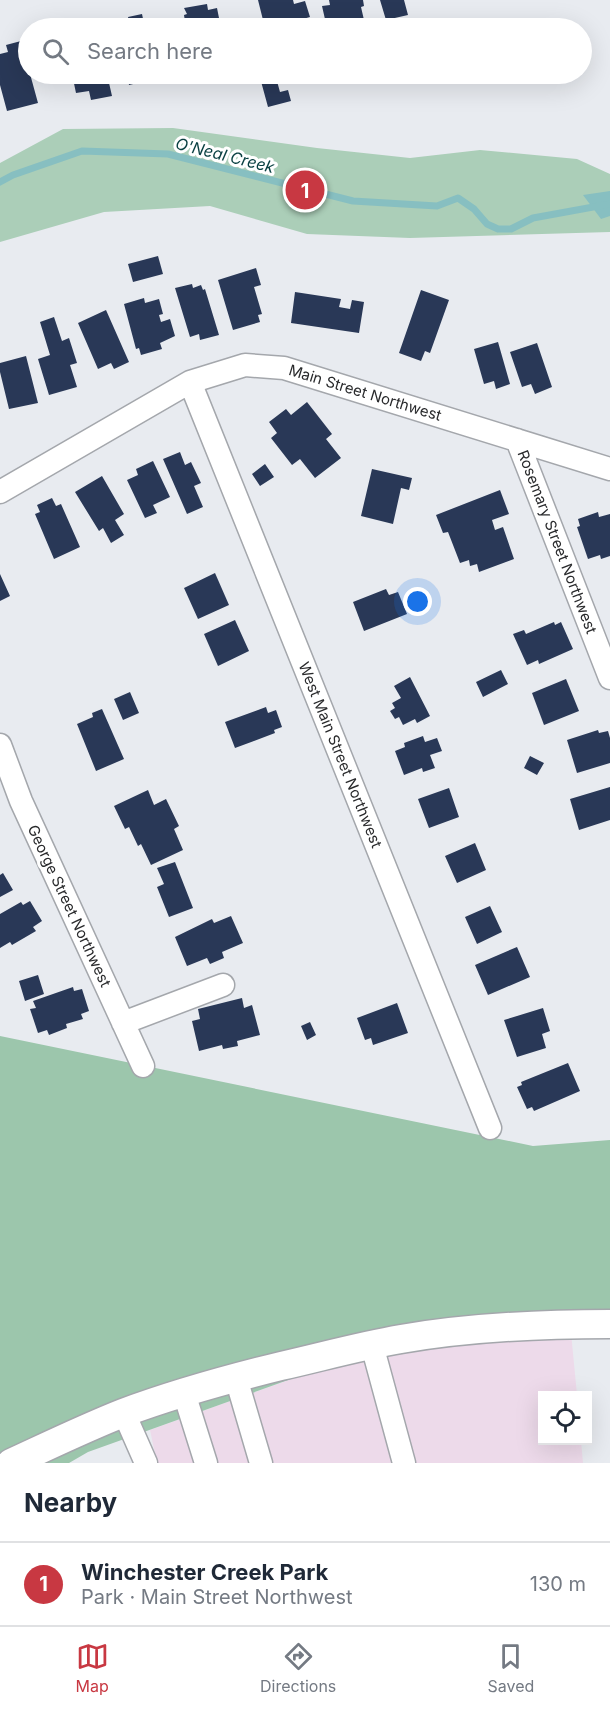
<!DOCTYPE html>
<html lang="en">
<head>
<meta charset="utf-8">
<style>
  :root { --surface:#fff; --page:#f6f6f7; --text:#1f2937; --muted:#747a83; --line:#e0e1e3; --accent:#c83842 }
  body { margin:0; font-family:Inter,sans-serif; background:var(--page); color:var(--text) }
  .controls { position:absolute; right:18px; bottom:18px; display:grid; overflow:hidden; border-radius:0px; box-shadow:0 6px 24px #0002 }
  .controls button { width:54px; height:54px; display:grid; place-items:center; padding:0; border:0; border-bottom:2px solid var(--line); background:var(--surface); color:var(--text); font:30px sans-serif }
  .you { position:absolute; left:418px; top:602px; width:21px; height:21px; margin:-15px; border:4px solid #fff; border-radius:50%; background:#1a73e8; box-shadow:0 0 0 9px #1a73e833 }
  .badge { display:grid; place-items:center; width:39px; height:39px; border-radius:50%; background:var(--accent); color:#fff; font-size:20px; font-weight:700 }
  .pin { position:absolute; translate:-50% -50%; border:3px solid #fff; box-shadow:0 2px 6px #0006 }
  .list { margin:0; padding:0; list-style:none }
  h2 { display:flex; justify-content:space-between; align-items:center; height:78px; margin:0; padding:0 24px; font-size:26px }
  h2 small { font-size:20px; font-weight:400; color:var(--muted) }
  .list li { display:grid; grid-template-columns:39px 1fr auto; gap:18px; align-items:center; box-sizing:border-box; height:84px; padding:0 24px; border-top:2px solid var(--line) }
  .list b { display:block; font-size:22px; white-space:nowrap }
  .list p { margin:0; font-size:20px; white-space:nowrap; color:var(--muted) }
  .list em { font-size:20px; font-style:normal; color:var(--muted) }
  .icon { flex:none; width:33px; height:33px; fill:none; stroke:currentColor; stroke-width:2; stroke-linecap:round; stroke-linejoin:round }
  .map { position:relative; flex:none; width:610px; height:1463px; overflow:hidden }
  .search { position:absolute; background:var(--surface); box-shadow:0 6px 24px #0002; left:18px; right:18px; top:18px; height:66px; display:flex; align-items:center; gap:15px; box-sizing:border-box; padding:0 21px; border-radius:33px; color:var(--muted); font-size:22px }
  .sheet { height:162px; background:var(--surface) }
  nav { display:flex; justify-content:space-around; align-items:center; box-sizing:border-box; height:84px; border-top:2px solid var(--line); background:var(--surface); font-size:16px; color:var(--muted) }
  nav a { display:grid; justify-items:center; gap:3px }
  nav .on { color:var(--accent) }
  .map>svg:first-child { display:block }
  .commercial { fill:#eddaea }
  .green { fill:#abceb8 }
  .forest { fill:#9cc6ac }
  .water { fill:#87bfc1 }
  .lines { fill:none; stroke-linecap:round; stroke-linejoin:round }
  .stream { stroke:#87bfc1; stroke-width:7 }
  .building { fill:#293857 }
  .minor-casing { stroke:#a4a7ac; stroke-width:25 }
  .major-casing { stroke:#a4a7ac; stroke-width:31 }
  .minor { stroke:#fff; stroke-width:22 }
  .major { stroke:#fff; stroke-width:28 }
  .labels { text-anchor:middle; stroke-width:6; stroke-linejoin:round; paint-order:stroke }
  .street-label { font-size:15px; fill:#292a2c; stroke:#fff }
  .water-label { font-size:16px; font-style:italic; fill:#083f41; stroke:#fff }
</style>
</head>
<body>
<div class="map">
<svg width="610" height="1463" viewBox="0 0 610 1463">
  <rect width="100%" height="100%" fill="#e8ebf0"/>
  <!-- commercial -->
  <path class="commercial" d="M570 1322 577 1395 542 1396V1440L581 1441 583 1463H157L150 1430 383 1346Z"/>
  <!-- green -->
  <path class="green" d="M173 128 317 148 410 158 480 150 577 159 610 174V232L410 238 307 234 210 206 104 212 0 242V163L63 129Z"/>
  <!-- forest -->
  <path class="forest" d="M0 1036 533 1146 610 1140V1322L383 1346 88 1452 69 1463H0Z"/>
  <!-- water -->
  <path class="water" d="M610 191V216L601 219 583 195Z"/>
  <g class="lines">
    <!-- stream -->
    <path class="stream" d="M0 182 13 175 82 151 168 154 353 201 437 206 458 198 474 209 487 224 498 229H511L533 218 610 204"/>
  </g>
  <!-- building -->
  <path class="building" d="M258 0H293L294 4 305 1 310 17 296 21 298 28H265Z
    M329 0H363L364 6 361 7 364 20 353 22 355 28H327L322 6 330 5Z
    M380 0H404L408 15 386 20Z
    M207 4 208 10 217 8 221 28H186L184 15 187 14 184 8Z
    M142 14 145 28H112L117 27 116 24 129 22 128 17Z
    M21 41 38 103 7 111 0 85V54L8 52 6 45Z
    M72 74H107L112 96 91 100 89 91 76 93Z
    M127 74H148L150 80 129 85Z
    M259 74H275L280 92 288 90 291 101 268 107Z
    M158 256 163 274 133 282 128 264Z
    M256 268 261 285 254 287 262 314 258 315 260 322 233 330 218 280Z
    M192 284 193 288 201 285 203 290 205 289 219 335 200 340 199 334 190 337 175 288Z
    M421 290 449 300 430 353 425 351 421 361 399 353Z
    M295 292 341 299 339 307 350 309 352 300 364 302 359 333 291 323Z
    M144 298 145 303 159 299 163 314 159 315 161 322 170 319 175 336 160 343 162 349 141 355 139 348 136 349 124 304Z
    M106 310 129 362 114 369 111 363 98 369 78 323Z
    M54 317 62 341 69 338 77 363 70 365 77 387 49 395 38 359 50 355 40 322Z
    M498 342 510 384 496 389 494 381 484 384 474 349Z
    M537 343 552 387 535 394 531 384 522 387 510 352Z
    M26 356 38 403 9 409 0 372V363Z
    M307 402 332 434 326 439 341 458 315 478 300 459 292 465 271 438 277 433 269 422 286 409 291 415Z
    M180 452 185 465 191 462 201 483 194 486 203 507 187 514 163 459Z
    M153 461 170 497 153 505 157 513 145 518 127 480 138 475 136 469Z
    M265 464 274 477 260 486 252 474Z
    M372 469 412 478 409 490 401 488 393 524 361 516Z
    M102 476 124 514 115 520 124 535 111 543 103 528 99 531 75 492Z
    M500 490 509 514 492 520 495 530 503 527 514 559 479 572 477 564 470 566 469 560 460 563 448 532 443 533 436 515Z
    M52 498 56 506 61 504 80 547 54 559 35 514 40 512 37 505Z
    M598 512 599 517 610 514V556L601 559 600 555 588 559 577 527 580 526 578 519Z
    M215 573 229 605 198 619 184 588Z
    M0 574 10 596 0 601Z
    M386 589 389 595 398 592 407 614 364 631 353 602Z
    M235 620 249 651 218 666 204 634Z
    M554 622 555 625 561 622 573 649 539 664 538 660 527 665 513 634 524 630 526 634Z
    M501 670 508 684 483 697 476 682Z
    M410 677 430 716 417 723 415 719 403 725 399 717 395 719 390 711 395 708 392 703 401 698 394 686Z
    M566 679 579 711 544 725 532 693Z
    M130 692 139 713 123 720 114 699Z
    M266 707 268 713 276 710 282 727 274 730 275 733 235 748 225 722Z
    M102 709 124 759 96 771 77 724 93 717 92 713Z
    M598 730 599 733 608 731 610 738V763L577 773 567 740Z
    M423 736 425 742 437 738 442 751 430 755 435 768 423 772 422 768 404 775 395 751 405 747 404 743Z
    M530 756 544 763 537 775 524 768Z
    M610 787V820L579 830 570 799Z
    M449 788 459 817 429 828 418 799Z
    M148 790 154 805 166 799 179 826 174 829 183 850 151 865 141 844 138 846 129 827 125 829 114 806Z
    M475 843 486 870 457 883 445 856Z
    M175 862 193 908 169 917 157 887 164 884 157 868Z
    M3 873 13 890 0 897V875Z
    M30 901 42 921 33 927 36 931 12 945 10 942 0 948V914L21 902 23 905Z
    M490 906 502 932 477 944 465 917Z
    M231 916 243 943 222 952 224 958 210 964 207 958 187 966 175 937 212 919 214 923Z
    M517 947 530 977 488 995 475 965Z
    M38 975 44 994 25 1001 19 981Z
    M73 987 74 991 82 989 89 1011 81 1014 83 1019 66 1024 67 1028 49 1035 47 1030 38 1033 30 1009 36 1008 33 1001Z
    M242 998 244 1008 252 1005 260 1035 237 1041 238 1046 223 1049 222 1045 199 1051 192 1021 200 1019 198 1009Z
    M397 1003 408 1033 373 1045 371 1038 365 1040 357 1018Z
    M543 1008 550 1031 542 1034 546 1048 517 1057 504 1020Z
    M310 1022 316 1035 307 1040 301 1026Z
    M568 1063 580 1091 534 1111 532 1107 527 1109 517 1087 522 1085 521 1082Z"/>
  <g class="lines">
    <!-- minor casing -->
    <g class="minor-casing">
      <path id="minor" d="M190 382 490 1128
        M517 440 610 678
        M0 492 190 382 245 365 284 368 610 469
        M0 745 21 801 143 1066
        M123 1023 223 985
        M372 1345 404 1463
        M236 1378 261 1463
        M184 1393 206 1463
        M124 1413 146 1463"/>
    </g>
    <!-- major casing -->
    <g class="major-casing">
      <path id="major" d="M11 1463C48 1446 85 1428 123 1413 174 1394 228 1379 281 1366 321 1357 360 1346 401 1339 470 1327 540 1324 610 1324"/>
    </g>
    <!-- minor -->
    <use href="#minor" class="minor"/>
    <!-- major -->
    <use href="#major" class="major"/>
  </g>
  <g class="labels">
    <!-- street labels -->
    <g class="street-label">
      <text transform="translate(365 393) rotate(17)" y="5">Main Street Northwest</text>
      <text transform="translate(557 542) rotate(69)" y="5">Rosemary Street Northwest</text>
      <text transform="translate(340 755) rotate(68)" y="5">West Main Street Northwest</text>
      <text transform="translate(69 906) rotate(65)" y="5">George Street Northwest</text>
    </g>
    <!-- water labels -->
    <g class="water-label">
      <text transform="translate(225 155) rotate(14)" y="6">O'Neal Creek</text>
    </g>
  </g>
</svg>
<div class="controls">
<button><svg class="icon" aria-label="locate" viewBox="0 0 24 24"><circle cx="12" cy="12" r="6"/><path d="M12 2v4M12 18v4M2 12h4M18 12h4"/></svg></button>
</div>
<div class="you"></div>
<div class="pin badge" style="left:305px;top:190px">1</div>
<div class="search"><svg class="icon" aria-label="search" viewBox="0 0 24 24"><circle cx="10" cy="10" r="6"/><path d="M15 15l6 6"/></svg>Search here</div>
</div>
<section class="sheet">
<h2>Nearby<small></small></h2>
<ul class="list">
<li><span class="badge">1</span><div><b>Winchester Creek Park</b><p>Park · Main Street Northwest</p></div><em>130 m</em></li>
</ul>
</section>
<nav>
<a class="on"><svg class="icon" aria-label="map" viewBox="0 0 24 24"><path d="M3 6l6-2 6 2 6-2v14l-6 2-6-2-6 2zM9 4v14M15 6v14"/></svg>Map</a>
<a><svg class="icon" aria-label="directions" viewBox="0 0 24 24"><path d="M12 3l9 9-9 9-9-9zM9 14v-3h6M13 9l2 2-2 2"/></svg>Directions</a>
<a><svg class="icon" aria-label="saved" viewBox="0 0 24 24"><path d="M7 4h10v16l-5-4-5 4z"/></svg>Saved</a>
</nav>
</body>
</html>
